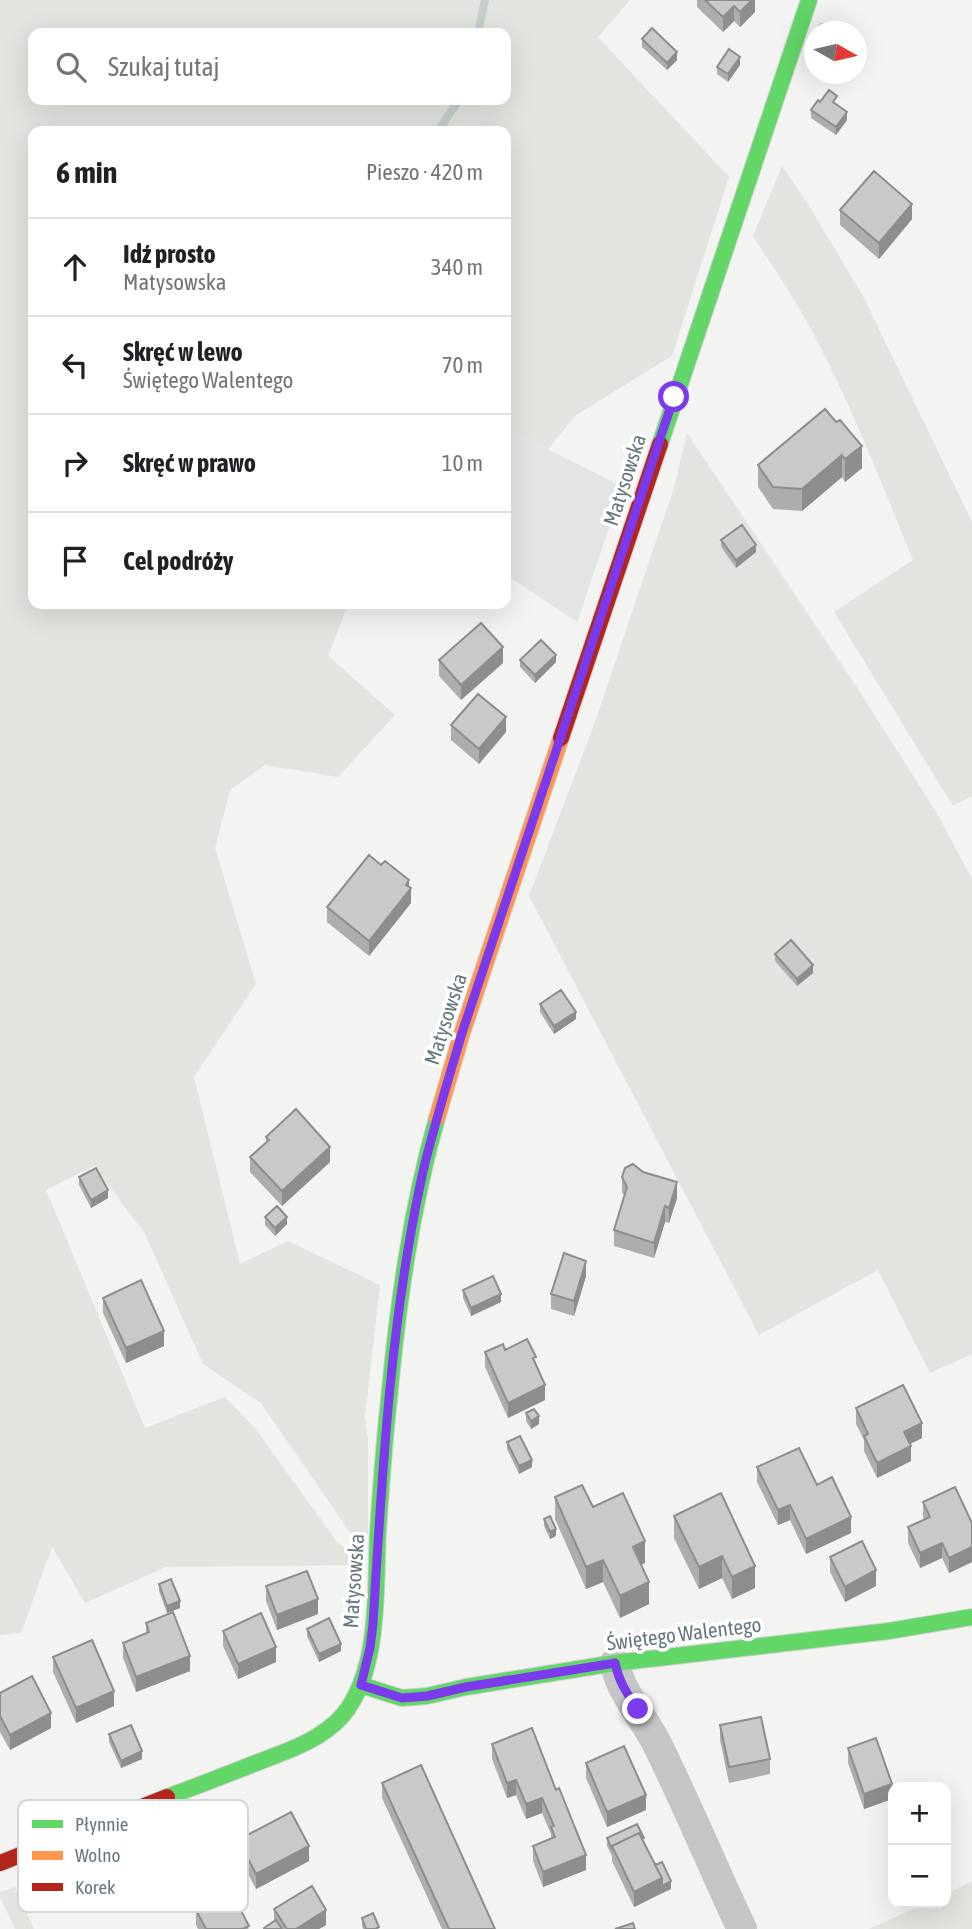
<!DOCTYPE html>
<html lang="pl">
<head>
<meta charset="utf-8">
<style>
  :root { --surface:#fff; --page:#f2f2f2; --text:#202124; --muted:#757577; --line:#e0e0e0 }
  body { margin:0; font-family:"Asap Condensed",sans-serif; background:var(--page); color:var(--text) }
  .controls { position:absolute; right:21px; bottom:21px; display:grid; overflow:hidden; border-radius:14px; box-shadow:0 7px 28px #0002 }
  .controls button { width:63px; height:63px; display:grid; place-items:center; padding:0; border:0; border-bottom:2px solid var(--line); background:var(--surface); color:var(--text); font:35px sans-serif }
  .compass { position:absolute; left:804px; top:21px; width:63px; height:63px; border-radius:50%; background:var(--surface); box-shadow:0 7px 28px #0002; rotate:98deg }
  .stop { position:absolute; width:21px; height:21px; margin:-16px; border:5px solid #7c3aed; border-radius:50%; background:#fff }
  .stop.end { background:#7c3aed; border-color:#fff; box-shadow:0 2px 7px #0008 }
  .list { margin:0; padding:0; list-style:none }
  h2 { display:flex; justify-content:space-between; align-items:center; height:91px; margin:0; padding:0 28px; font-size:30px }
  h2 small { font-size:23px; font-weight:400; color:var(--muted) }
  .list li { display:grid; grid-template-columns:46px 1fr auto; gap:21px; align-items:center; box-sizing:border-box; height:98px; padding:0 28px; border-top:2px solid var(--line) }
  .list b { display:block; font-size:26px; white-space:nowrap }
  .list p { margin:0; font-size:23px; white-space:nowrap; color:var(--muted) }
  .list em { font-size:23px; font-style:normal; color:var(--muted) }
  .icon { flex:none; width:38px; height:38px; fill:none; stroke:currentColor; stroke-width:2; stroke-linecap:round; stroke-linejoin:round }
  .map { position:relative; flex:none; width:972px; height:1929px; overflow:hidden }
  .search { position:absolute; background:var(--surface); box-shadow:0 7px 28px #0002; left:28px; top:28px; width:483px; height:77px; display:flex; align-items:center; gap:18px; box-sizing:border-box; padding:0 24px; border-radius:14px; color:var(--muted); font-size:26px }
  .panel { position:absolute; background:var(--surface); box-shadow:0 7px 28px #0002; left:28px; top:126px; width:483px; height:483px; border-radius:14px }
  .map>svg:first-child { display:block }
  .built { fill:#e3e4e4 }
  .green { fill:#e2e4df; fill-rule:evenodd }
  .lines { fill:none; stroke-linecap:round; stroke-linejoin:round }
  .stream { stroke:#c5cfd0; stroke-width:8 }
  .fast-casing { stroke:#cfd0d0; stroke-width:18 }
  .slow-casing { stroke:#cfd0d0; stroke-width:18 }
  .jam-casing { stroke:#cfd0d0; stroke-width:18 }
  .street { stroke:#c3c5c6; stroke-width:30 }
  .fast { stroke:#63d668; stroke-width:16 }
  .slow { stroke:#ff974d; stroke-width:16 }
  .jam { stroke:#b3261e; stroke-width:16 }
  .wall { fill:#acaeae }
  .shaded-wall { fill:#8c8d8d }
  .building { fill:#c8caca; stroke:#8c8d8d; stroke-width:2 }
  .route { stroke:#7c3aed; stroke-width:9 }
  .labels { text-anchor:middle; stroke-width:7; stroke-linejoin:round; paint-order:stroke }
  .street-label { font-size:21px; fill:#66777f; stroke:#fff }
  .key { fill:#fff; stroke:#d1d6d9; stroke-width:2 }
  .key-label { font-size:19px; fill:#66777f }
</style>
</head>
<body>
<div class="map">
<svg width="972" height="1929" viewBox="0 0 972 1929">
  <rect width="100%" height="100%" fill="#f3f3f2"/>
  <!-- built -->
  <path class="built" d="M506 428 623 487 577 622 506 575Z"/>
  <!-- green -->
  <path class="green" d="M0 0H630L598 37 729 177 672 356 576 415 548 449 506 428V131H33V604H348L328 656 395 715 338 777 265 765 230 790 215 848 256 984 194 1077 240 1264 288 1241 380 1285 365 1416 368 1440V1535L353 1537 261 1403 203 1364 145 1234 94 1166 46 1190 145 1428 225 1397 254 1427 338 1543 368 1565 166 1567 85 1603 52 1547 21 1633 0 1635ZM33 33H506V100H33Z
    M782 166 808 204 864 298 972 522V796L953 806 834 612 913 560C878 475 845 387 799 308 785 283 768 260 753 236Z
    M687 433 858 689 938 815 972 879V1354L930 1373 878 1270 759 1335 529 896 594 725 674 488Z
    M972 1881V1929H869L926 1903H946V1894Z
    M15 1887 34 1929H15L0 1897V1892Z"/>
  <g class="lines">
    <!-- stream -->
    <path class="stream" d="M822 27 824 32
      M478 33 485 0
      M438 131 459 100"/>
    <!-- fast casing -->
    <g class="fast-casing">
      <path id="fast" d="M660 444 809 0
        M361 1685 402 1698 427 1696 466 1687 615 1663 889 1631 972 1617
        M167 1797C195 1787 223 1776 251 1765 283 1752 320 1742 343 1715 381 1669 375 1587 378 1531 381 1487 384 1443 389 1399 398 1304 411 1209 437 1118"/>
    </g>
    <!-- slow casing -->
    <g class="slow-casing">
      <path id="slow" d="M437 1118 462 1033 561 738"/>
    </g>
    <!-- jam casing -->
    <g class="jam-casing">
      <path id="jam" d="M561 738 660 444
        M0 1863 167 1797"/>
    </g>
    <!-- street -->
    <path class="street" d="M615 1663C620 1693 644 1717 657 1744 687 1804 713 1868 742 1929"/>
    <!-- fast -->
    <use href="#fast" class="fast"/>
    <!-- slow -->
    <use href="#slow" class="slow"/>
    <!-- jam -->
    <use href="#jam" class="jam"/>
  </g>
  <!-- wall -->
  <path class="wall" d="M697 0H755V12L740 27 734 21 723 32 697 7Z
    M642 39 677 60 667 70 642 47Z
    M740 65 728 82 717 74V67Z
    M820 102 837 104 847 120 836 135 811 118V110Z
    M840 210 912 219 879 259 840 225Z
    M825 409 862 468 845 482 842 477 802 511 773 509 758 487V465Z
    M721 540 756 552 736 568 721 547Z
    M439 660 503 663 461 700 439 676Z
    M520 660 556 662 535 683 520 667Z
    M451 725 506 732 479 764 451 740Z
    M409 887 411 903 369 956 327 922V907Z
    M775 954 813 973 797 986 775 961Z
    M540 1004 576 1019 554 1034 540 1012Z
    M266 1137 330 1162 282 1206 250 1172V1157L266 1143Z
    M79 1177 108 1198 91 1208 79 1185Z
    M622 1177 677 1198 669 1223 665 1222 654 1258 614 1246V1230L624 1196 622 1192Z
    M265 1217 287 1224 275 1236 265 1225Z
    M586 1276 574 1316 551 1309V1294Z
    M463 1290 501 1302 471 1316 463 1298Z
    M103 1298 164 1346 126 1363 103 1313Z
    M505 1350 536 1364 545 1400 508 1418 485 1367V1352Z
    M856 1408 922 1438 910 1444 911 1461 877 1478 864 1451V1440L856 1424Z
    M526 1413 539 1424 531 1429 526 1421Z
    M507 1442 532 1467 519 1474 507 1449Z
    M757 1467 817 1485 851 1533 806 1554 790 1520 778 1525 757 1482Z
    M721 1493 755 1588 732 1599 722 1578 699 1589 674 1538V1516Z
    M555 1497 593 1507 645 1563 641 1565 649 1604 620 1618 603 1582 586 1589 555 1519Z
    M923 1502 972 1523V1562L949 1573 942 1558 920 1568 908 1543V1527L924 1520 923 1517Z
    M544 1519 556 1536 550 1539 544 1526Z
    M830 1557 876 1586 845 1602 830 1572Z
    M159 1584 180 1608 167 1613 159 1591Z
    M266 1586 318 1614 277 1630 266 1601Z
    M146 1623 190 1671 136 1692 123 1658V1643L146 1633Z
    M307 1629 341 1651 319 1662 307 1636Z
    M223 1631 276 1662 238 1679 223 1646Z
    M53 1657 114 1706 76 1723 53 1672Z
    M0 1693 51 1728 10 1750 0 1732Z
    M720 1725 770 1759V1774L729 1783 720 1740Z
    M532 1728 586 1870 543 1887 533 1861V1846L551 1839V1834L542 1813 526 1819 516 1795 507 1798 492 1759V1744Z
    M109 1734 142 1759 121 1768 109 1742Z
    M848 1748 892 1799 864 1809 848 1763Z
    M586 1763 646 1810 607 1827 586 1778Z
    M382 1783 495 1929H442L382 1798Z
    M607 1838 644 1843 655 1865 671 1889 634 1907 612 1861V1856L607 1846Z
    M238 1840 309 1861 256 1889 238 1855Z
    M205 1888 249 1929H198L196 1925V1910L208 1903 205 1896Z
    M274 1909 326 1925 319 1929H264L274 1921Z
    M362 1918 379 1929H363L362 1926Z"/>
  <!-- shaded-wall -->
  <path class="shaded-wall" d="M748 0H755V12L740 27V12Z
    M734 6V21L723 32V17Z
    M677 52V60L667 70V63Z
    M740 57V65L728 82V74Z
    M847 112V120L836 135V127Z
    M912 204V219L879 259V243Z
    M862 446V468L845 482V459Z
    M842 455V477L802 511V489Z
    M756 545V552L736 568V560Z
    M503 647V663L461 700V685Z
    M556 655V662L535 683V675Z
    M506 717V732L479 764V749Z
    M409 880V891L411 888V903L369 956V941Z
    M813 965V973L797 986V979Z
    M576 1012V1019L554 1034V1026Z
    M330 1147V1162L282 1206V1191Z
    M677 1182V1198L669 1223V1208Z
    M108 1190V1198L91 1208V1200Z
    M665 1206V1222L654 1258V1243Z
    M287 1217V1224L275 1236V1228Z
    M586 1261V1276L574 1316V1301Z
    M501 1294V1302L471 1316V1308Z
    M164 1331V1346L126 1363V1348Z
    M545 1385V1400L508 1418V1403Z
    M539 1416V1424L531 1429V1421Z
    M922 1423V1438L904 1447V1432Z
    M911 1446V1461L877 1478V1463Z
    M532 1460V1467L519 1474V1466Z
    M790 1505V1520L778 1525V1510Z
    M851 1517V1533L806 1554V1539Z
    M556 1529V1536L550 1539V1532Z
    M645 1541V1563L633 1569V1547Z
    M942 1543V1558L920 1568V1553Z
    M972 1547V1562L949 1573V1558Z
    M722 1556V1578L699 1589V1567Z
    M603 1560V1582L586 1589V1567Z
    M755 1566V1588L732 1599V1577Z
    M876 1570V1586L845 1602V1587Z
    M649 1582V1604L620 1618V1596Z
    M318 1599V1614L277 1630V1615Z
    M180 1601V1608L167 1613V1606Z
    M341 1644V1651L319 1662V1654Z
    M276 1647V1662L238 1679V1664Z
    M190 1656V1671L136 1692V1677Z
    M114 1691V1706L76 1723V1708Z
    M51 1713V1728L10 1750V1735Z
    M142 1751V1759L121 1768V1761Z
    M516 1780V1795L507 1798V1783Z
    M892 1784V1799L864 1809V1794Z
    M646 1795V1810L607 1827V1812Z
    M542 1798V1813L526 1819V1804Z
    M309 1846V1861L256 1889V1874Z
    M586 1855V1870L543 1887V1872Z
    M662 1878V1893L634 1907V1892Z
    M671 1881V1889L662 1893V1886Z
    M326 1910V1925L319 1929H296Z"/>
  <!-- building -->
  <path class="building" d="M705 0H752L740 12 734 6 723 17Z
    M652 28 677 52 667 63 642 39Z
    M729 49 740 57 728 74 717 67Z
    M829 90 837 96 833 102 847 112 836 127 811 110 818 100 820 102Z
    M874 171 912 204 879 243 840 210Z
    M825 409 836 422 840 420 862 446 845 459 842 455 802 489 773 487 758 465Z
    M742 525 756 545 736 560 721 540Z
    M481 623 503 647 461 685 439 660Z
    M541 640 556 655 535 675 520 660Z
    M478 694 506 717 479 749 451 725Z
    M369 855 381 865 385 861 409 880 406 885 411 888 369 941 327 907Z
    M791 940 813 965 797 979 775 954Z
    M561 990 576 1012 554 1026 540 1004Z
    M296 1109 330 1147 282 1191 250 1157 269 1140 266 1137Z
    M633 1164 643 1172 677 1182 669 1208 665 1206 654 1243 614 1230 627 1187 622 1177 625 1168Z
    M96 1168 108 1190 91 1200 79 1177Z
    M277 1206 287 1217 275 1228 265 1217Z
    M564 1253 586 1261 574 1301 551 1294Z
    M493 1276 501 1294 471 1308 463 1290Z
    M141 1280 164 1331 126 1348 103 1298Z
    M527 1339 536 1357 533 1358 545 1385 508 1403 485 1352 503 1344 505 1350Z
    M903 1385 922 1423 904 1432 911 1446 877 1463 864 1436 868 1434 856 1408Z
    M534 1409 539 1416 531 1421 526 1413Z
    M520 1436 532 1460 519 1466 507 1442Z
    M799 1448 817 1485 832 1477 851 1517 806 1539 790 1505 778 1510 757 1467Z
    M582 1485 593 1507 623 1493 645 1541 633 1547 649 1582 620 1596 603 1560 586 1567 555 1497Z
    M955 1487 972 1523V1547L949 1558 942 1543 920 1553 908 1527 930 1517 923 1502Z
    M721 1493 755 1566 732 1577 722 1556 699 1567 674 1516Z
    M550 1516 556 1529 550 1532 544 1519Z
    M862 1541 876 1570 845 1587 830 1557Z
    M307 1571 318 1599 277 1615 266 1586Z
    M171 1579 180 1601 167 1606 159 1584Z
    M173 1612 190 1656 136 1677 123 1643 149 1632 146 1623Z
    M261 1613 276 1647 238 1664 223 1631Z
    M329 1618 341 1644 319 1654 307 1629Z
    M92 1640 114 1691 76 1708 53 1657Z
    M32 1676 51 1713 10 1735 0 1716V1693Z
    M761 1717 770 1759 729 1767 720 1725Z
    M131 1725 142 1751 121 1761 109 1734Z
    M532 1728 556 1790 559 1788 586 1855 543 1872 533 1846 555 1837 551 1827 554 1826 542 1798 526 1804 516 1780 507 1783 492 1744Z
    M876 1738 892 1784 864 1794 848 1748Z
    M624 1746 646 1795 607 1812 586 1763Z
    M421 1765 495 1929H449L382 1783Z
    M291 1812 309 1846 256 1874 238 1840Z
    M637 1824 644 1838 642 1839 639 1833 612 1846V1849L607 1838Z
    M639 1833 662 1878 634 1892 612 1846Z
    M662 1862 671 1881 662 1886V1878L655 1865Z
    M312 1886 326 1910 296 1929H287L274 1909Z
    M231 1891 249 1926 243 1929H206L196 1910Z
    M373 1913 379 1927 375 1929H366L362 1918Z
    M276 1920 282 1929H264V1928Z
    M633 1923 635 1929H615Z"/>
  <g class="lines">
    <!-- route -->
    <path class="route" d="M638 1709C627 1694 619 1682 615 1663L466 1687 427 1696 402 1698 361 1685 370 1648 373 1624C382 1475 390 1323 422 1176 433 1128 448 1081 462 1033L674 397"/>
  </g>
  <g class="labels">
    <!-- street labels -->
    <g class="street-label">
      <text transform="translate(625 480) rotate(-72)" y="7">Matysowska</text>
      <text transform="translate(446 1019) rotate(-72)" y="7">Matysowska</text>
      <text transform="translate(354 1581) rotate(-86)" y="7">Matysowska</text>
      <text transform="translate(684 1634) rotate(-7)" y="7">Świętego Walentego</text>
    </g>
  </g>
  <!-- legend -->
  <rect x="18" y="1800" width="230" height="112" rx="10" class="key"/>
  <rect x="32" y="1820" width="31" height="8" fill="#63d668"/>
  <rect x="32" y="1851" width="31" height="9" fill="#ff974d"/>
  <rect x="32" y="1883" width="31" height="8" fill="#b3261e"/>
  <g class="key-label">
    <text x="75" y="1831">Płynnie</text>
    <text x="75" y="1862">Wolno</text>
    <text x="75" y="1894">Korek</text>
  </g>
</svg>
<div class="controls">
<button>+</button>
<button>−</button>
</div>
<svg class="compass" viewBox="-18 -18 36 36"><path d="M0-13l5 13h-10z" fill="#e53935"/><path d="M0 13l5-13h-10z" fill="#757577"/></svg>
<div class="stop" style="left:674px;top:397px"></div>
<div class="stop end" style="left:638px;top:1709px"></div>
<div class="search"><svg class="icon" aria-label="search" viewBox="0 0 24 24"><circle cx="10" cy="10" r="6"/><path d="M15 15l6 6"/></svg>Szukaj tutaj</div>
<section class="panel">
<h2>6 min<small>Pieszo · 420 m</small></h2>
<ul class="list">
<li><svg class="icon" aria-label="ahead" viewBox="0 0 24 24"><path d="M12 20V5M6 11l6-6 6 6"/></svg><div><b>Idź prosto</b><p>Matysowska</p></div><em>340 m</em></li>
<li><svg class="icon" aria-label="left" viewBox="0 0 24 24"><path d="M17 20v-9H6M10 6l-5 5 5 5"/></svg><div><b>Skręć w lewo</b><p>Świętego Walentego</p></div><em>70 m</em></li>
<li><svg class="icon" aria-label="right" viewBox="0 0 24 24"><path d="M7 20v-9h11M14 6l5 5-5 5"/></svg><div><b>Skręć w prawo</b></div><em>10 m</em></li>
<li><svg class="icon" aria-label="arrive" viewBox="0 0 24 24"><path d="M6 21V4h12l-3 4 3 4H6"/></svg><div><b>Cel podróży</b></div></li>
</ul>
</section>
</div>
</body>
</html>
